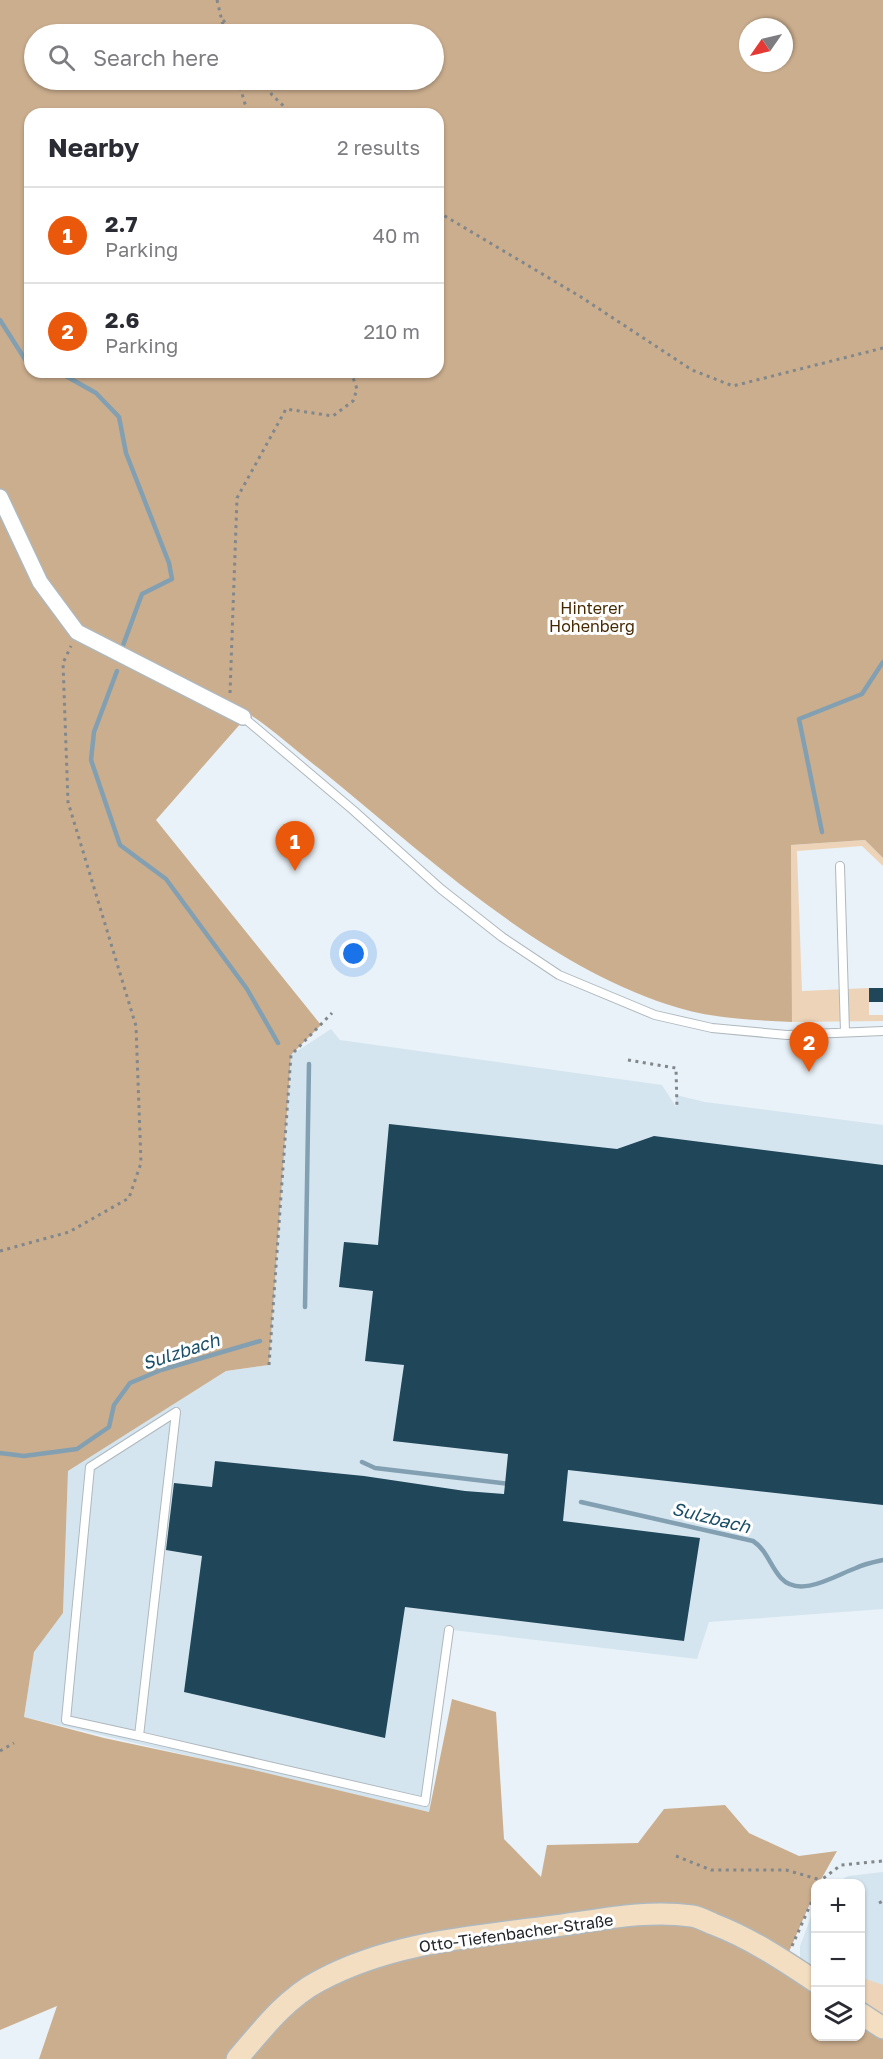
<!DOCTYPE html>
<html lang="en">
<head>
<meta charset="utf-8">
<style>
  :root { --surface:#fff; --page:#f2f2f3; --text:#2b2b33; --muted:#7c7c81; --line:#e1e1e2; --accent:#ea580c }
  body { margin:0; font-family:"Golos Text",sans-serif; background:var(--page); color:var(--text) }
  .controls { position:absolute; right:18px; bottom:18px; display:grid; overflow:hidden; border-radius:12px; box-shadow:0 2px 4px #0004 }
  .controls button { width:54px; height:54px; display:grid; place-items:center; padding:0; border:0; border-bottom:2px solid var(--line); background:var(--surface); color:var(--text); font:30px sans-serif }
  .compass { position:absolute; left:739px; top:18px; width:54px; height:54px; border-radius:50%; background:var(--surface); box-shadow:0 2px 4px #0004; rotate:236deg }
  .you { position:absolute; left:354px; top:954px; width:21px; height:21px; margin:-15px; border:4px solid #fff; border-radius:50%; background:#1a73e8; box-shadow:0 0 0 9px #1a73e833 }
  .badge { display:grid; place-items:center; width:39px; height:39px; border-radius:50%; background:var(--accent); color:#fff; font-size:20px; font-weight:700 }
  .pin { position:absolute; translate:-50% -50px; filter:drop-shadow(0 2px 3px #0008) }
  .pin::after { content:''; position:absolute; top:32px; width:21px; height:18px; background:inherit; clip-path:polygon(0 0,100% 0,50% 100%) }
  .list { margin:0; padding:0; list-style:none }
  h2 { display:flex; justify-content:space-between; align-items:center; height:78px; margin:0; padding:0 24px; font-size:26px }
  h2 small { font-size:20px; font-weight:400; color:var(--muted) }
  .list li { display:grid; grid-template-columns:39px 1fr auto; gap:18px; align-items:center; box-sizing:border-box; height:96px; padding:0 24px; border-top:2px solid var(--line) }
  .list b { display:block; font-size:22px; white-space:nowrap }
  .list p { margin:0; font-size:20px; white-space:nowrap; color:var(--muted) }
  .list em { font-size:20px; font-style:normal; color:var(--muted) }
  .icon { flex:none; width:33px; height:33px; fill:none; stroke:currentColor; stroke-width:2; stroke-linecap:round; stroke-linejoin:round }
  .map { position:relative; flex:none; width:883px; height:2059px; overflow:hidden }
  .search { position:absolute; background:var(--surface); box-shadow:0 2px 4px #0004; left:24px; top:24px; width:420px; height:66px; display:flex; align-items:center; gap:15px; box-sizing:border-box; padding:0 21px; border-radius:33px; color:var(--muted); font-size:22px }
  .panel { position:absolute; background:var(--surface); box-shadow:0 2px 4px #0004; left:24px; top:108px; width:420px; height:270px; border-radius:18px }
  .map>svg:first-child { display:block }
  .built { fill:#d4e5ef }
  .green { fill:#edd4b9 }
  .forest { fill:#cbae8e; fill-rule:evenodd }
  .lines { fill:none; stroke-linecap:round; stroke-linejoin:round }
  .stream { stroke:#82a0b2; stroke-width:4.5 }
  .building { fill:#20465a }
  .lane-casing { stroke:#afb8bd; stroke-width:10 }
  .street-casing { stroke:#afb8bd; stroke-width:18 }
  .secondary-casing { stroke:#afb8bd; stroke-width:24 }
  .path { stroke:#81878b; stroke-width:3; stroke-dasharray:3 4.5; stroke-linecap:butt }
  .lane { stroke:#fff; stroke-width:8 }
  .street { stroke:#fff; stroke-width:15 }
  .secondary { stroke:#f4dec2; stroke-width:21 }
  .labels { text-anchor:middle; stroke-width:6; stroke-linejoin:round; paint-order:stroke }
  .park-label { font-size:16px; fill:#452800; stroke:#fefefe }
  .street-label { font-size:16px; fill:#1f2325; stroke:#fefefe }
  .water-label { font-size:18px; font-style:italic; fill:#1a4e67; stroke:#fefefe }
</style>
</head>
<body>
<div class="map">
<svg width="883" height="2059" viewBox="0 0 883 2059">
  <rect width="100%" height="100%" fill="#e9f2f8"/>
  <!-- built -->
  <path class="built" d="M331 1029 340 1040 662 1085 676 1107V1095L705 1102 883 1125V1609L709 1622 697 1659 452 1630 429 1812 24 1717 34 1652 63 1613 68 1471 226 1371 269 1365 291 1055Z
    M883 1872V2018L861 2003 860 1884H834L848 1876Z
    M815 1906V1974L800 1964V1946Z"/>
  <!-- green -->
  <path class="green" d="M865 840 883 858V866L862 846 797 851 802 991 869 988V1015H883V1021L792 1022 791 845Z
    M860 1977 883 1985V2018L861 2003Z"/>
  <!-- forest -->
  <path class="forest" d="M0 0H883V858L865 840 791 845 792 1022C755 1020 715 1019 679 1008 544 968 428 857 321 770 297 752 274 730 249 714L156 820 321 1025 291 1055 269 1365 226 1371 68 1471 63 1613 34 1652 24 1717 104 1738 258 1771 429 1812 452 1699 496 1712 504 1839 541 1877 547 1845 638 1843 664 1809 725 1805 749 1833 799 1856 837 1851 819 1883 816 1884 815 1892 785 1961 815 1990 816 2036H860L861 2023 883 2039V2059H39L57 2006 0 2030ZM748 27H784V63H748ZM34 34H434V80H34ZM30 114H438V372H30Z"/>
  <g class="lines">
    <!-- stream -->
    <path class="stream" d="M0 320 30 367
      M49 372 64 375 96 393 119 417 126 453 169 563 172 579 142 594 122 648
      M117 671 94 732 91 760 120 845 166 879 247 989 278 1043
      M822 832 799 719 862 694 883 662
      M305 1307 309 1064
      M0 1453 24 1456 77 1449 109 1427 114 1405 130 1383 161 1370 260 1341
      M362 1462 375 1468 510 1484
      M581 1502 753 1541C767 1550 770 1566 781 1578 800 1599 836 1575 856 1568 864 1564 874 1562 883 1560"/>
  </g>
  <!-- building -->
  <path class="building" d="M869 988H883V1002H869Z
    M389 1124 617 1149 654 1136 883 1165V1505L568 1470 563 1521 700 1538 684 1641 405 1607 385 1738 184 1692 202 1556 166 1550 174 1483 212 1487 215 1461 364 1476 465 1491 504 1494 508 1454 393 1441 404 1365 365 1361 373 1291 339 1287 344 1242 378 1245Z"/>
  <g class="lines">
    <!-- lane casing -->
    <g class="lane-casing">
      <path id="lane" d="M243 717 353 810 441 889 502 937 559 975 655 1015 712 1028 787 1035 883 1031
        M840 866 845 1032
        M176 1412 139 1736 66 1720 90 1467Z
        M139 1736 425 1802 449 1630"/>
    </g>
    <!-- street casing -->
    <g class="street-casing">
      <path id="street" d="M0 497 40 582 77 632 243 717"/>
    </g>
    <!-- secondary casing -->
    <g class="secondary-casing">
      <path id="secondary" d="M860 2013 883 2028
        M237 2059C261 2031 285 1999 319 1981 389 1943 469 1937 547 1927 595 1921 644 1909 692 1916 699 1917 706 1921 713 1924 750 1938 783 1960 816 1982"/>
    </g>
    <!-- path -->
    <path class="path" d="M217 0 225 34
      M223 20 236 34
      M238 80 248 114
      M263 80 272 95 292 114
      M438 212 581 297 692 370 733 386 883 348
      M230 693 237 498 286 409 333 416 353 401 357 389 351 372
      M628 1060 676 1068 677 1108
      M0 1251 69 1232 129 1198 141 1163 136 1026 68 802 63 663 71 646
      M269 1365 291 1055 332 1013
      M0 1751 14 1743
      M676 1856 711 1870H786L821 1880
      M819 1884 821 1880 841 1865 883 1861
      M879 1903 883 1901
      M792 1946 816 1892"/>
    <!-- lane -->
    <use href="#lane" class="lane"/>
    <!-- street -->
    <use href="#street" class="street"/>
    <!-- secondary -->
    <use href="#secondary" class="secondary"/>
  </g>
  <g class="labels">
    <!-- park labels -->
    <g class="park-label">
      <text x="592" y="614">Hinterer<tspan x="592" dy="18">Hohenberg</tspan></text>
    </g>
    <!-- street labels -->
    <g class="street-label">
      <text transform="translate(516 1933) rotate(-8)" y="6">Otto-Tiefenbacher-Straße</text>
    </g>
    <!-- water labels -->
    <g class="water-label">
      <text transform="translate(181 1352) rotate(-18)" y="6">Sulzbach</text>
      <text transform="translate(711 1518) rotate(14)" y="6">Sulzbach</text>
    </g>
  </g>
</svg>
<div class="controls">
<button>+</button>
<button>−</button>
<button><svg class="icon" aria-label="layers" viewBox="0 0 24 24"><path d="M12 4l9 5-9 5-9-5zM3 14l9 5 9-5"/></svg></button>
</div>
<svg class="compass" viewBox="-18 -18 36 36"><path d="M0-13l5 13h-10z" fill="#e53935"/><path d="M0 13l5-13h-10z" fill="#7c7c81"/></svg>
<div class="you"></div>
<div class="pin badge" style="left:295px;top:871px">1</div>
<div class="pin badge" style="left:809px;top:1072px">2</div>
<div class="search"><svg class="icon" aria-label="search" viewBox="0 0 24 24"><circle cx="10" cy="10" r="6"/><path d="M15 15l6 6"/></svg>Search here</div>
<section class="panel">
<h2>Nearby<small>2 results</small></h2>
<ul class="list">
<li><span class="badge">1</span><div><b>2.7</b><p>Parking</p></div><em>40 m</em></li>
<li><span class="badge">2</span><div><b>2.6</b><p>Parking</p></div><em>210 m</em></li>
</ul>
</section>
</div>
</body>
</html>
